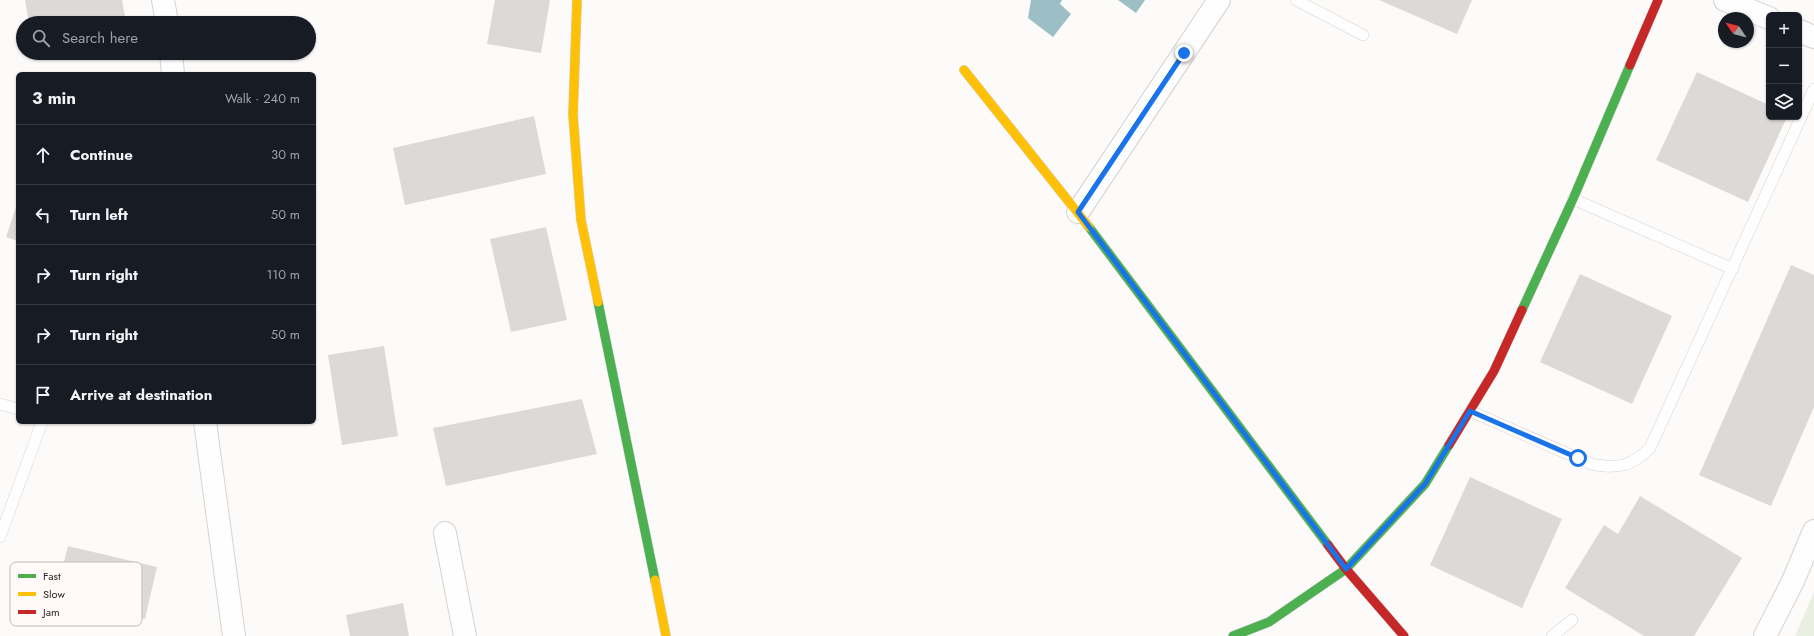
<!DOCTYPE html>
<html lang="en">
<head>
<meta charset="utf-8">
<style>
  :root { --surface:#171b24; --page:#242831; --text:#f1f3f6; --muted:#9ea1a6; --line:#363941 }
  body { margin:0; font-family:Jost,sans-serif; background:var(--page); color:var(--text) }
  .controls { position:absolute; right:12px; top:12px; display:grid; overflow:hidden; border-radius:6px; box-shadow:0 1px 3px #0004 }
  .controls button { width:36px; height:36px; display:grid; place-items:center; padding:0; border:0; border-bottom:1px solid var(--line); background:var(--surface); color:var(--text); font:20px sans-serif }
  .compass { position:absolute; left:1718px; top:12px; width:36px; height:36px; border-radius:50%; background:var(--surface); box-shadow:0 1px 3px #0004; rotate:305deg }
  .stop { position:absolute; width:12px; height:12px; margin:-9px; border:3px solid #1a73e8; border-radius:50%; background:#fff }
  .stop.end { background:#1a73e8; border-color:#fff; box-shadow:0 1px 4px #0008 }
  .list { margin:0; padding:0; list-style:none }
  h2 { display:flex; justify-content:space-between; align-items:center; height:52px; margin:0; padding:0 16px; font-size:17px }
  h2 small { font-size:13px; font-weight:400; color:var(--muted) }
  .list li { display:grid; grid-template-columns:26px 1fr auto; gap:12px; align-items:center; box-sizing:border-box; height:60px; padding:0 16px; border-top:1px solid var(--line) }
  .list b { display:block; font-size:15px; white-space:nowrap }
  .list em { font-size:13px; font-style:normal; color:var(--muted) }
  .icon { flex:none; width:22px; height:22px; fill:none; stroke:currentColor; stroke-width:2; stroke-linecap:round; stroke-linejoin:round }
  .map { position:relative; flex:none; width:1814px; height:636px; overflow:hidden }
  .search { position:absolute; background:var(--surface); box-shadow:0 1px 3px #0004; left:16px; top:16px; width:300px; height:44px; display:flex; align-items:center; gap:10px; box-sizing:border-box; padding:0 14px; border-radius:22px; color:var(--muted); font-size:15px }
  .panel { position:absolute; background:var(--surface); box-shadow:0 1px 3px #0004; left:16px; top:72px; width:300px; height:352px; border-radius:6px }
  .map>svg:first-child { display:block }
  .green { fill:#e9efe1 }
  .water { fill:#9cbfc6 }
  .building { fill:#dcdad9 }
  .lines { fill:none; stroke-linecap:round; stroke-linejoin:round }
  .lane-casing { stroke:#d5d3d1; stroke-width:12 }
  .street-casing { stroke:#d5d3d1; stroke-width:24 }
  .fast-casing { stroke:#d5d3d1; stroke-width:10 }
  .slow-casing { stroke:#d5d3d1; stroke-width:10 }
  .jam-casing { stroke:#d5d3d1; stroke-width:10 }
  .lane { stroke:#fffefe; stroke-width:11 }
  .street { stroke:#fffefe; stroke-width:22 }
  .fast { stroke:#4caf50; stroke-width:9 }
  .slow { stroke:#ffc107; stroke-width:9 }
  .jam { stroke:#c62828; stroke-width:9 }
  .route { stroke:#1a73e8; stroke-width:5 }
  .key { fill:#fffaf7; stroke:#bebab8; stroke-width:1 }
  .key-label { font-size:11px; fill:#282626 }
</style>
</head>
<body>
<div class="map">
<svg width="1814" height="636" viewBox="0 0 1814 636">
  <rect width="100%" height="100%" fill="#fdfbf9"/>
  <!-- green -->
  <path class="green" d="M1814 592V636H1795Z"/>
  <!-- water -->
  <path class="water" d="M1031 0H1062L1060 4 1071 14 1053 37 1028 18Z
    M1118 0H1145L1136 13Z"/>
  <!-- building -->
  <path class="building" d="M25 0H122L125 16 82 23H29Z
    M495 0H550L541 53 487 44Z
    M1379 0H1472L1457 34Z
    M1697 72 1769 105V117H1787L1748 202 1656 160Z
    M534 116 546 174 405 205 393 148Z
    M18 201V241L6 237Z
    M546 227 567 320 511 332 490 239Z
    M1791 265 1814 275V407L1771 506 1699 475Z
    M1580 274 1672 316 1632 404 1540 362Z
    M384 346 398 436 342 445 328 355Z
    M582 399 597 454 446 486 433 428Z
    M1470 477 1562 519 1522 608 1430 565Z
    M1640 496 1742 558 1694 636H1644L1565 588 1604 525 1618 534Z
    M68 546 157 567 145 619 55 597Z
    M403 603 409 636H350L346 615Z"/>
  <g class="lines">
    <!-- lane casing -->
    <g class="lane-casing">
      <path id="lane" d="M1296 0 1363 35
        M1573 199 1733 269
        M0 404 18 409
        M1470 411 1591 464C1617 469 1631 467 1650 448L1814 89
        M0 537 42 422
        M1552 636 1572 620"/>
    </g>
    <!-- street casing -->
    <g class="street-casing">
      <path id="street" d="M163 0 167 23
        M1725 0 1769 18
        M1799 31 1814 37
        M171 53 173 74
        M1078 212 1219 0
        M205 422 234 636
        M445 533 465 636
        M1765 636 1793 581 1814 531"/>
    </g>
    <!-- fast casing -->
    <g class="fast-casing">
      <path id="fast" d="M1089 227 1328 545
        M598 302 655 580
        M1522 310 1573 199 1630 65
        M1233 636 1269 622 1346 569 1425 484 1449 445"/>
    </g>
    <!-- slow casing -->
    <g class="slow-casing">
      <path id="slow" d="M577 0 573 115 581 220 598 302
        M964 70 1089 227
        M655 580 666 636"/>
    </g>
    <!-- jam casing -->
    <g class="jam-casing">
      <path id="jam" d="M1630 65 1658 0
        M1449 445 1494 371 1522 310
        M1328 545 1346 569 1404 636"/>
    </g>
    <!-- lane -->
    <use href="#lane" class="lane"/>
    <!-- street -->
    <use href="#street" class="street"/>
    <!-- fast -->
    <use href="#fast" class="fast"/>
    <!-- slow -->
    <use href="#slow" class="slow"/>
    <!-- jam -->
    <use href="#jam" class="jam"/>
  </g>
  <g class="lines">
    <!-- route -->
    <path class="route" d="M1184 53 1078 212 1346 569 1425 484 1470 411 1578 458"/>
  </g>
  <!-- legend -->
  <rect x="10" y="562" width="132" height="64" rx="6" class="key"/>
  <rect x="18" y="574" width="18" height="4" fill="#4caf50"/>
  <rect x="18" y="592" width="18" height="4" fill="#ffc107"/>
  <rect x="18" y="610" width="18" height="4" fill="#c62828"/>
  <g class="key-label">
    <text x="43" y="580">Fast</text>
    <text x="43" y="598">Slow</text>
    <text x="43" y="616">Jam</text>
  </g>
</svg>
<div class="controls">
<button>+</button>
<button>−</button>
<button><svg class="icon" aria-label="layers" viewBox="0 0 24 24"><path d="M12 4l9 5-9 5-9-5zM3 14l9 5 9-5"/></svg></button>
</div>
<svg class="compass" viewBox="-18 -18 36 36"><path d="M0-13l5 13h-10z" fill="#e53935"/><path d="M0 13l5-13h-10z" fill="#9ea1a6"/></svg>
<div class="stop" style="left:1578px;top:458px"></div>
<div class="stop end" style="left:1184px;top:53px"></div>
<div class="search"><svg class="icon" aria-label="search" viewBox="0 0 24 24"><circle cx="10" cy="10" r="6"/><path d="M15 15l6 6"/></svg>Search here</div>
<section class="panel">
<h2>3 min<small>Walk · 240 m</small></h2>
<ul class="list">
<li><svg class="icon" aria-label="ahead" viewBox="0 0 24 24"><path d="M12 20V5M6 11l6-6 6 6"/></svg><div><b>Continue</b></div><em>30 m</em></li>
<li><svg class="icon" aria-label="left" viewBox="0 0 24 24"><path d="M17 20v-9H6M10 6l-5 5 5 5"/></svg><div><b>Turn left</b></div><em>50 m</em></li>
<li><svg class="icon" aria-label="right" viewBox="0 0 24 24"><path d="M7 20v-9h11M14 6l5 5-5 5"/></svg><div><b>Turn right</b></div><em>110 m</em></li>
<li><svg class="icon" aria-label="right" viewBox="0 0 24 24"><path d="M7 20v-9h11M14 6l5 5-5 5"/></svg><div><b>Turn right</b></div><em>50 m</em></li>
<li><svg class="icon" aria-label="arrive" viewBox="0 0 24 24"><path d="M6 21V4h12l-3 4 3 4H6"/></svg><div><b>Arrive at destination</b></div></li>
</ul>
</section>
</div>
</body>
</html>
